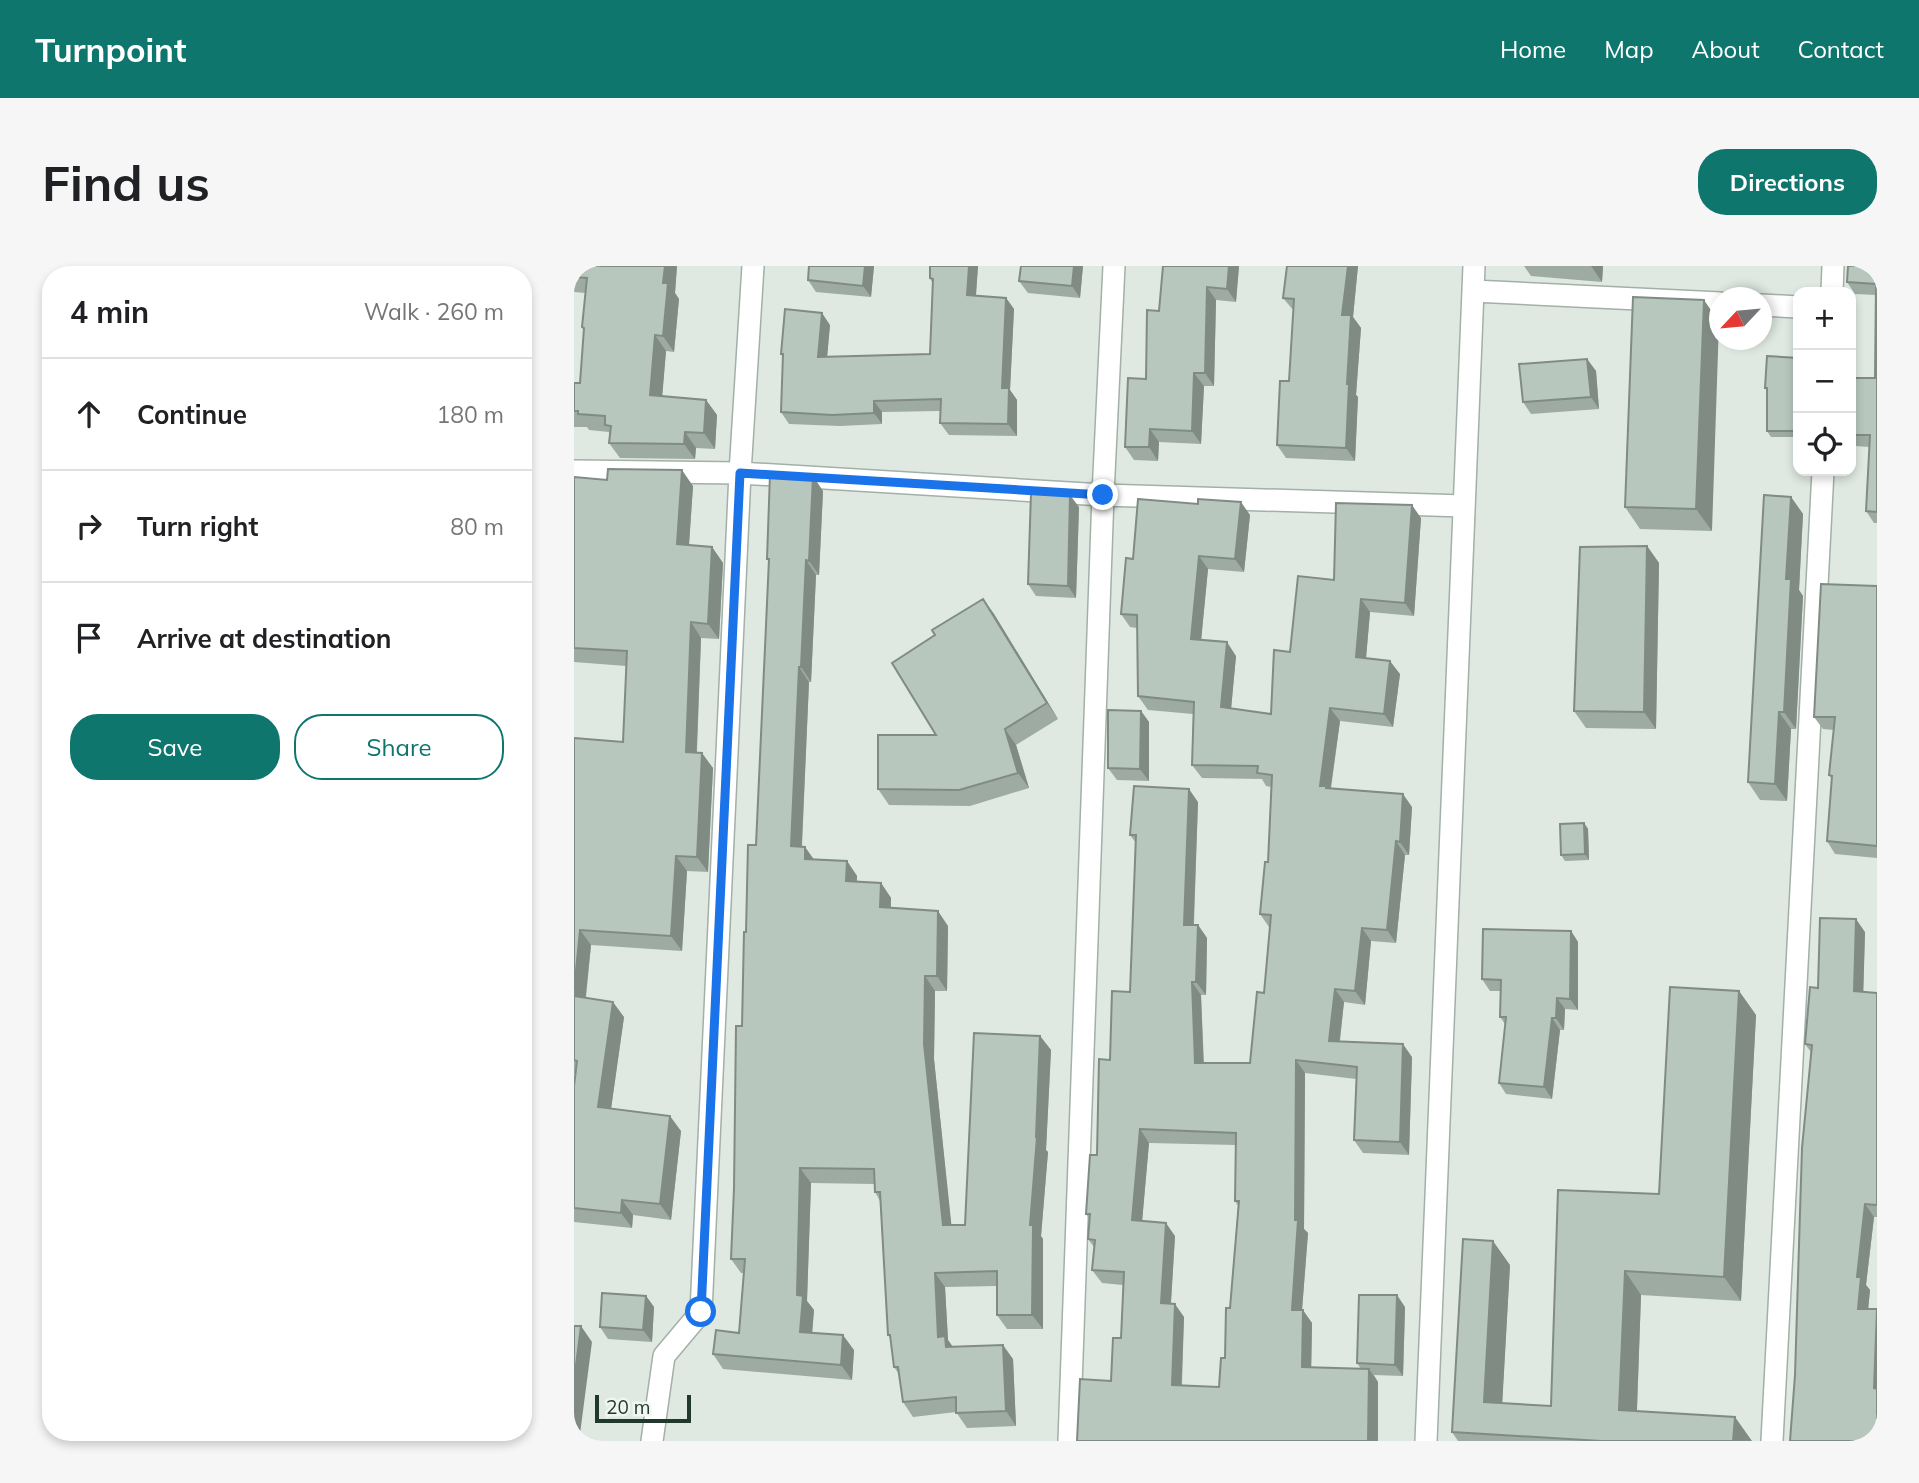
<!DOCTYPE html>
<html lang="en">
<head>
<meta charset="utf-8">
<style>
  :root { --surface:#fff; --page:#f6f6f6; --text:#202124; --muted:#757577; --line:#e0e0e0; --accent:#0f766e }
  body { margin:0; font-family:Mulish,sans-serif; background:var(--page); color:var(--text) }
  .controls { position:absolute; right:21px; top:21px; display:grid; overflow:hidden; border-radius:14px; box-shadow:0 4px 10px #0003 }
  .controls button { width:63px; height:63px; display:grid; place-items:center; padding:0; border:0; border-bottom:2px solid var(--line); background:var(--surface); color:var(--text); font:35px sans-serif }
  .compass { position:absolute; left:1135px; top:21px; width:63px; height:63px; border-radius:50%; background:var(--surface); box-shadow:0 4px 10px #0003; rotate:244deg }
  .scale { position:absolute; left:21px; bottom:18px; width:96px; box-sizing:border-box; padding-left:7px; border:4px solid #21382c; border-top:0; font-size:19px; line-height:24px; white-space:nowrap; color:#21382c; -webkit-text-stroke:5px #eff6f1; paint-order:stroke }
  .stop { position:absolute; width:21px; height:21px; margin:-16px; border:5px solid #1a73e8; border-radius:50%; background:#fff }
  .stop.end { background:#1a73e8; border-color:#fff; box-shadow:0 2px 7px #0008 }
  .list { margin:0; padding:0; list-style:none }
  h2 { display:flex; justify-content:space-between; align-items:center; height:91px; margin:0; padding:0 28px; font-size:30px }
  h2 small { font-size:23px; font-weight:400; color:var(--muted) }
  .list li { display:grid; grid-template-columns:46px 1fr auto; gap:21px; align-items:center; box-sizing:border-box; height:112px; padding:0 28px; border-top:2px solid var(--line) }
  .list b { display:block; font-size:26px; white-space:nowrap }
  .list em { font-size:23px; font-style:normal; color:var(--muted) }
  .actions { display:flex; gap:14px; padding:21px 28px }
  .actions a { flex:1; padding:16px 0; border:2px solid var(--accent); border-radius:28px; text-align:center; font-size:24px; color:var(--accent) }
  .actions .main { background:var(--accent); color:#fff }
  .icon { flex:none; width:38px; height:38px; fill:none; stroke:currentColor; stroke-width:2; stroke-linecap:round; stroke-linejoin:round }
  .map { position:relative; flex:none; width:1303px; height:1175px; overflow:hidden; border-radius:28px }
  header { display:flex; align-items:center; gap:42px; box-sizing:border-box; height:98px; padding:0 35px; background:var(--accent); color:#fff }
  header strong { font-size:33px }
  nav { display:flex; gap:38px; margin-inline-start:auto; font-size:24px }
  .intro { display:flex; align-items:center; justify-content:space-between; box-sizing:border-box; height:168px; padding:0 42px }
  h1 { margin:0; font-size:49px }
  .button { padding:18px 32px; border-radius:28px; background:var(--accent); color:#fff; font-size:24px; font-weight:700 }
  main { display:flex; gap:42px; padding:0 42px }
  aside { flex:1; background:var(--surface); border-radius:28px; box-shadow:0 4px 10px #0003 }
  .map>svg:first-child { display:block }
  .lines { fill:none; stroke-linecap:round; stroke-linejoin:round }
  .minor-casing { stroke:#a2b0a8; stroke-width:24 }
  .minor { stroke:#fff; stroke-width:21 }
  .wall { fill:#9daba3; fill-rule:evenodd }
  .shaded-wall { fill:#808b84 }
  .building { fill:#b7c7bd; stroke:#808b84; stroke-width:2; fill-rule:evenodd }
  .route { stroke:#1a73e8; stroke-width:9 }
</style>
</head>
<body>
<header>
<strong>Turnpoint</strong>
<nav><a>Home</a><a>Map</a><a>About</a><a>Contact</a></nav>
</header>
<div class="intro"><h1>Find us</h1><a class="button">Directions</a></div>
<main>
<aside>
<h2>4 min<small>Walk · 260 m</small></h2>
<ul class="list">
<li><svg class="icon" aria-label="ahead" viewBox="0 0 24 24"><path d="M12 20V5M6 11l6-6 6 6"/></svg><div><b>Continue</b></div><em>180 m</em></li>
<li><svg class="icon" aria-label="right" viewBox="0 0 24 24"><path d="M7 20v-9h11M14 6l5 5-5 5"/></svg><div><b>Turn right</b></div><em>80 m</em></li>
<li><svg class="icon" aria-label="arrive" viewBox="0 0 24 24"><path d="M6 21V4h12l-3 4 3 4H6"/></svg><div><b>Arrive at destination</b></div></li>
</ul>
<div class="actions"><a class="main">Save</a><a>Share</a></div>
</aside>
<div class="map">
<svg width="1303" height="1175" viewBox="0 0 1303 1175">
  <rect width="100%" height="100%" fill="#dfe9e2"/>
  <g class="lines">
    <!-- minor casing -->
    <g class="minor-casing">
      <path id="minor" d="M899 25 1146 37
        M1258 26 1259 0
        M1188 39 1224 41
        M0 205 166 207 529 229 890 240
        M78 1175 90 1090 127 1046 166 207 179 0
        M495 1175 529 229 540 0
        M852 1175 900 0
        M1198 1175 1249 205"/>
    </g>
    <!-- minor -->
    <use href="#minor" class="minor"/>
  </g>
  <!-- wall -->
  <path class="wall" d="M0 0H103L101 27 105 33 100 86 92 85 88 130 132 134 143 149 141 183 122 182 121 193 46 192 35 177V166L15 164 13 161H0V117H6L10 65 8 61 11 27 0 26Z
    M235 0H300L297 31 242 26 234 14Z
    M404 0 402 30 432 32 440 43 436 124 443 134V170L375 169 366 157 367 145 308 146V158L266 160 215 158 207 146 209 92 207 88 256 59 253 91 356 88 359 18 356 12Z
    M509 0 506 32 454 27 445 15Z
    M665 0 662 36 642 34 640 120H630L627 178 585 176 584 195 560 194 551 181 572 113 585 45Z
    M713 0H784L779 51 787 62 782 129 784 131 781 195 712 192 703 179 715 115 720 45 709 32Z
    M950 0H1029L1028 16 957 10Z
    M1303 0V257H1300L1292 245 1296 181 1281 180 1277 174V112H1301L1302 29 1281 28 1273 16Z
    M1059 31 1138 265 1066 263 1051 241Z
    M1224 92V171H1197L1193 165V125L1191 122Z
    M1013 93 1022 105 1025 143 957 148 949 136Z
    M0 211 119 220 115 279 138 281 149 297 145 373 127 372 123 486 139 502 134 606 113 605 108 685 17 679 12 732 50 751 37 843 107 865 97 954 59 949 58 962 0 956V820L1 808H0V472L49 476 52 400 0 396Z
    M249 225 245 309H242L237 416H235L228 581H231L240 594 273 595 283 610V616L307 617 317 632V642L374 660 373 725H361L360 793 377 959H391L466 770 477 784 472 884 474 886 467 970 469 973V1063H433L423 1049V1020L371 1021 374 1074 379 1081 439 1093 442 1160 393 1162 382 1146 339 1151 329 1136 325 1108 320 1101 317 1073 314 1069 306 935 301 926 300 918 237 917 233 1035 240 1044 238 1067 280 1084 278 1114 149 1103 139 1088 165 1067 170 1007H167L157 993 172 666 182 579 195 295 193 293Z
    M1217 231 1229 248 1225 324 1229 330 1222 463H1217L1213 535 1186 534 1174 516Z
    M505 241 502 332 462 330 454 318Z
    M676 249 670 306 634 303 627 374 662 390 657 443 697 448 716 386 760 314 847 252 840 350 796 346 792 392 826 408 819 461 766 455 757 523 838 541 835 589H831L822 677 797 675 791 739 770 736 766 775 838 791 835 889 789 887 780 874 782 813 731 807 730 963 734 967 728 1044 738 1057 737 1102 787 1103 783 1097 831 1041 829 1110 800 1109 804 1116V1175H503L537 1115 547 1072 549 1019 528 1017 518 1004 520 981 514 973 516 954 512 948 523 889 536 794 556 726 562 577 556 569 624 536 620 659H624L633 672 632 729H627L630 797H676L690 727 696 661H695L686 648 694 596 697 521 692 520 688 513 628 512 618 499 619 448 574 444 564 430 563 362 556 361 547 348 559 293ZM575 877 662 879 661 935 664 940 656 1042 651 1092 645 1121 608 1119 610 1051 597 1038 601 970 568 955Z
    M1073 280 1085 297 1082 463 1012 462 1000 445Z
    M1303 320V592L1261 588 1253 575 1258 513 1255 509 1260 464 1249 463 1240 451Z
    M409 333 420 348 484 453 442 479 455 522 396 540 315 539 304 523 362 469 361 369Z
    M567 445 575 456V515L543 514 534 502Z
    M1010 557 1014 563 1015 594 991 595 987 589Z
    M997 665 1004 676V744L991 743 990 764H986L978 833 932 828 925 817 931 758 926 751V725H916L908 713Z
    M1291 666 1289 726 1303 727V951H1300L1292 1019 1296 1024 1294 1043 1221 1109 1237 786 1231 778 1244 722Z
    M1165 725 1182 749 1167 1035 1067 1029 1063 1145 1178 1175H884L878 1166 936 999 928 1137 977 1140 1085 928Z
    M72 1030 80 1041 78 1076 34 1073 26 1061Z"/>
  <!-- shaded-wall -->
  <path class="shaded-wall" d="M91 0H103L101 27 105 33 100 86 89 70V17Z
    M291 0H300L297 31 289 20Z
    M395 0H404L401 41 393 29Z
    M500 0H509L506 32 498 20Z
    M655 0H665L662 36 653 23Z
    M774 0H784L779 51 787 62 782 129 784 131 781 195 772 182 773 118 768 49Z
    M1017 0H1029L1028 16Z
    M633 21 642 34 640 120 631 107Z
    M432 32 440 43 436 124 443 134V170L434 158 428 122Z
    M1130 34 1145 56 1138 265 1122 243Z
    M248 47 256 59 252 103 244 91Z
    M81 69 92 85 87 145 76 129Z
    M1013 93 1022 105 1025 143 1017 131Z
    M620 107 630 120 627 178 618 165Z
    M1222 124 1224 128V168L1222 165Z
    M132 134 143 149 141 183 130 167Z
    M300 135 308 146V158L300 147Z
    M576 163 585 176 584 195 575 181Z
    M111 166 122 182 121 193 110 178Z
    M108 204 119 220 114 293 103 278Z
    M239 210 249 225 245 309 235 295Z
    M496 229 505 241 502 332 494 320Z
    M1217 231 1229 248 1225 324 1229 330 1222 463 1210 446 1212 313Z
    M667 236 676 249 670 306 661 293Z
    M838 239 847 252 840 350 831 337Z
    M1073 280 1085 297 1082 463 1070 446Z
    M138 281 149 297 145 373 134 358Z
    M625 290 634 303 626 386 617 373Z
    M232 294 242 309 237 416 227 401Z
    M409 333 420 348 484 453 473 437Z
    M787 333 796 346 791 404 782 391Z
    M117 356 127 372 122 501 112 486Z
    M653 376 662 390 656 454 647 441Z
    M816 395 826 408 819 461 810 448Z
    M225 401 235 416 227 595 217 580Z
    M756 442 766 455 756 526 746 520Z
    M567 445 575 456V515L566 503Z
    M1205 446 1217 463 1213 535 1201 518Z
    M431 463 442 479 455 522 444 507Z
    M128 487 139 502 134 606 123 591Z
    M615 523 624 536 619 672 610 659Z
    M829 528 838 541 835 589 826 576Z
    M1010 557 1014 563 1015 594 1011 588Z
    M822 575 831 589 822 677 813 664Z
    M231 581 241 595 231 593Z
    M102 590 113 605 108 685 97 670Z
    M273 595 283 610 282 630 272 615Z
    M307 617 317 632 316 656 306 641Z
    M364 645 374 660 373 725 363 710Z
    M1282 653 1291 666 1289 738 1280 725Z
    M624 659 633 672 632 729 622 716Z
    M788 662 797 675 791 739 781 725Z
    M6 664 17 679 10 745 0 730Z
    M997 665 1004 676V744L996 733Z
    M351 710 361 725 360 793 379 974 369 959 350 778Z
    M618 716 627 729 630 811 621 797Z
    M761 723 770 736 764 788 755 775Z
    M1165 725 1182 749 1167 1035 1150 1011Z
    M983 732 991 743 990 764 982 752Z
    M39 736 50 751 35 857 24 841Z
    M978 752 986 764 978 833 970 821Z
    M466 770 477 784 472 884 474 886 467 970 469 973V1063L458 1049 456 959 462 871Z
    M829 778 838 791 835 889 826 876Z
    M722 794 731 807 730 963 734 967 727 1057 718 1044 721 954Z
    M96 850 107 865 97 954 86 938Z
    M566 863 575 877 567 968 558 954Z
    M226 902 237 917 233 1035 240 1044 237 1080 226 1066 223 1029Z
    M48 934 59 949 58 962 47 947Z
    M1291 938 1300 951 1292 1019 1296 1024 1293 1055 1284 1043 1283 1011Z
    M592 957 601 970 596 1050 587 1037Z
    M919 975 936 999 927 1160 910 1136Z
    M1051 1005 1067 1029 1062 1168 1045 1144Z
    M361 1007 371 1021 374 1074 381 1084 383 1096 364 1071Z
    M823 1029 831 1041 829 1110 821 1099Z
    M72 1030 80 1041 78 1076 69 1064Z
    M601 1038 610 1051 607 1132 598 1119Z
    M729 1044 738 1057 737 1115 728 1101Z
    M1303 1044V1127L1300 1122Z
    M7 1060 18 1076 6 1168 10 1175H2L0 1172V1115Z
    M269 1069 280 1084 278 1114 267 1099Z
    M429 1079 439 1093 442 1160 432 1145Z
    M795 1103 804 1116V1175H794Z
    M1161 1151 1178 1175H1159Z"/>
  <!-- building -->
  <path class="building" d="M0 0H91L89 17H94L89 70 81 69 76 129 132 134 130 167 111 166 110 178 35 177 37 160 31 159V150L4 148V145H0V117H6L10 62 8 61 13 12 0 11Z
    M235 0H291L289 20 234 14Z
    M356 0H395L393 29 432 32 428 122H435L434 158 366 157 367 133 300 135V147L258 149 207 146 209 88H207L211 43 248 47 244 91 356 88 359 13 356 12Z
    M447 0H500L498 20 445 15Z
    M589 0H655L653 23 633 21 631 107H620L618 165 576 163 575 181H551L554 112 572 113 573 44 585 45Z
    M713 0H774L768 49H777L773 118H775L772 182 703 179 706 115H715L720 33 709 32Z
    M1274 0H1303V246L1292 245 1296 169H1277V112H1301L1302 18 1273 16Z
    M1059 31 1130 34 1122 243 1051 241Z
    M1193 90 1224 92V124H1222V165H1193V122H1191Z
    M1013 93 1017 131 949 136 945 98Z
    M34 203 108 204 103 278 138 281 134 358 117 356 112 486 128 487 123 591 102 590 97 670 6 664 0 725V472L49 476 53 385 0 382V211L33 214Z
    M196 208 239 210 235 295 232 294 227 401H225L217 580 231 581V593L273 595 272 615 307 617 306 641 364 645 363 710H351L350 778 369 959H391L400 767 466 770 462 871H463L456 959H459L458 1049H423V1005L361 1007 364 1071 371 1070 372 1081 429 1079 432 1145 382 1147V1131L329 1136 324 1101H320L316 1069H314L306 926H301L300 903 226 902 223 1029 229 1030 226 1066 269 1069 267 1099 139 1088 142 1064 165 1067 171 993H157L160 922 162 760H168L170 666H172L174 579H182L195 293H193Z
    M457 227 496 229 494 320 454 318Z
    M1190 229 1217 231 1212 313H1217L1210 446H1205L1201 518 1174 516Z
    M564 233 624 238V233L667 236 661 293 625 290 617 373 653 376 647 441 697 448 700 384 716 386 724 310 760 314 762 237 838 239 831 337 787 333 782 391 816 395 810 448 756 442 746 520H752V522L829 528 826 576 822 575 813 664 788 662 781 725 761 723 755 775 829 778 826 876 780 874 783 801 722 794 721 954H724L718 1044H729L728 1101 795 1103 794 1175H503L506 1113 537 1115 539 1072H547L550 1006 518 1004 521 974 514 973 516 948H512L516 889H523L525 793 536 794 538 725 556 726 562 569H556L560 520 615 523 610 659H624L622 716H618L621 797H676L683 726 690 727 697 649 686 648 691 596H694L698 509 683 507 684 500 618 499 620 436 564 430 563 349 547 348 552 292 559 293ZM566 863 662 867 661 935H665L656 1042H652L651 1092H647L645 1121 598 1119 601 1038 587 1037 592 957 558 954Z
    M1073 280 1070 446 1000 445 1006 281Z
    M1247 318 1303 320V580L1253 575 1258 510 1255 509 1261 451H1240Z
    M409 333 473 437 431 463 444 507 385 524 304 523V469H362L318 397 361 369 358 364Z
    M534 444 567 445 566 503 534 502Z
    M1010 557 1011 588 987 589 986 558Z
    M1246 652 1282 653 1280 725 1303 727V939L1291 938 1283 1011H1287L1284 1043H1303L1300 1122 1303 1123V1175H1216L1221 1109 1228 882 1238 779 1231 778 1236 721 1244 722Z
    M909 663 997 665 996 733 983 732 982 752H978L970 821 925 817 932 751H926L927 714 908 713Z
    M1096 721 1165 725 1150 1011 1051 1005 1045 1144 1161 1151 1159 1175H1027L878 1166 889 973 919 975 910 1136 977 1140 984 924 1085 928Z
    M0 730 39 736 24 841 96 850 86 938 48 934 47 947 0 942V820L3 795 0 794Z
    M28 1027 72 1030 69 1064 26 1061Z
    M785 1029H823L821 1099 783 1097Z
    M0 1060H7L0 1115Z
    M0 1163 2 1164V1175H0Z"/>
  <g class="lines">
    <!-- route -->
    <path class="route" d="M127 1046 166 207 529 229"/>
  </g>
</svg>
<div class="controls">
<button>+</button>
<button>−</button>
<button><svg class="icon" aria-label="locate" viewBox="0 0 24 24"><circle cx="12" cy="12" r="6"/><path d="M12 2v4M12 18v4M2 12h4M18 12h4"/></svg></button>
</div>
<svg class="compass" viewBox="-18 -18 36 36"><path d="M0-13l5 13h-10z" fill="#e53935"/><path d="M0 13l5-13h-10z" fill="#757577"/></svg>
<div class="scale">20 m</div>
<div class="stop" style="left:127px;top:1046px"></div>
<div class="stop end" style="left:529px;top:229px"></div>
</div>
</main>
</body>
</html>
